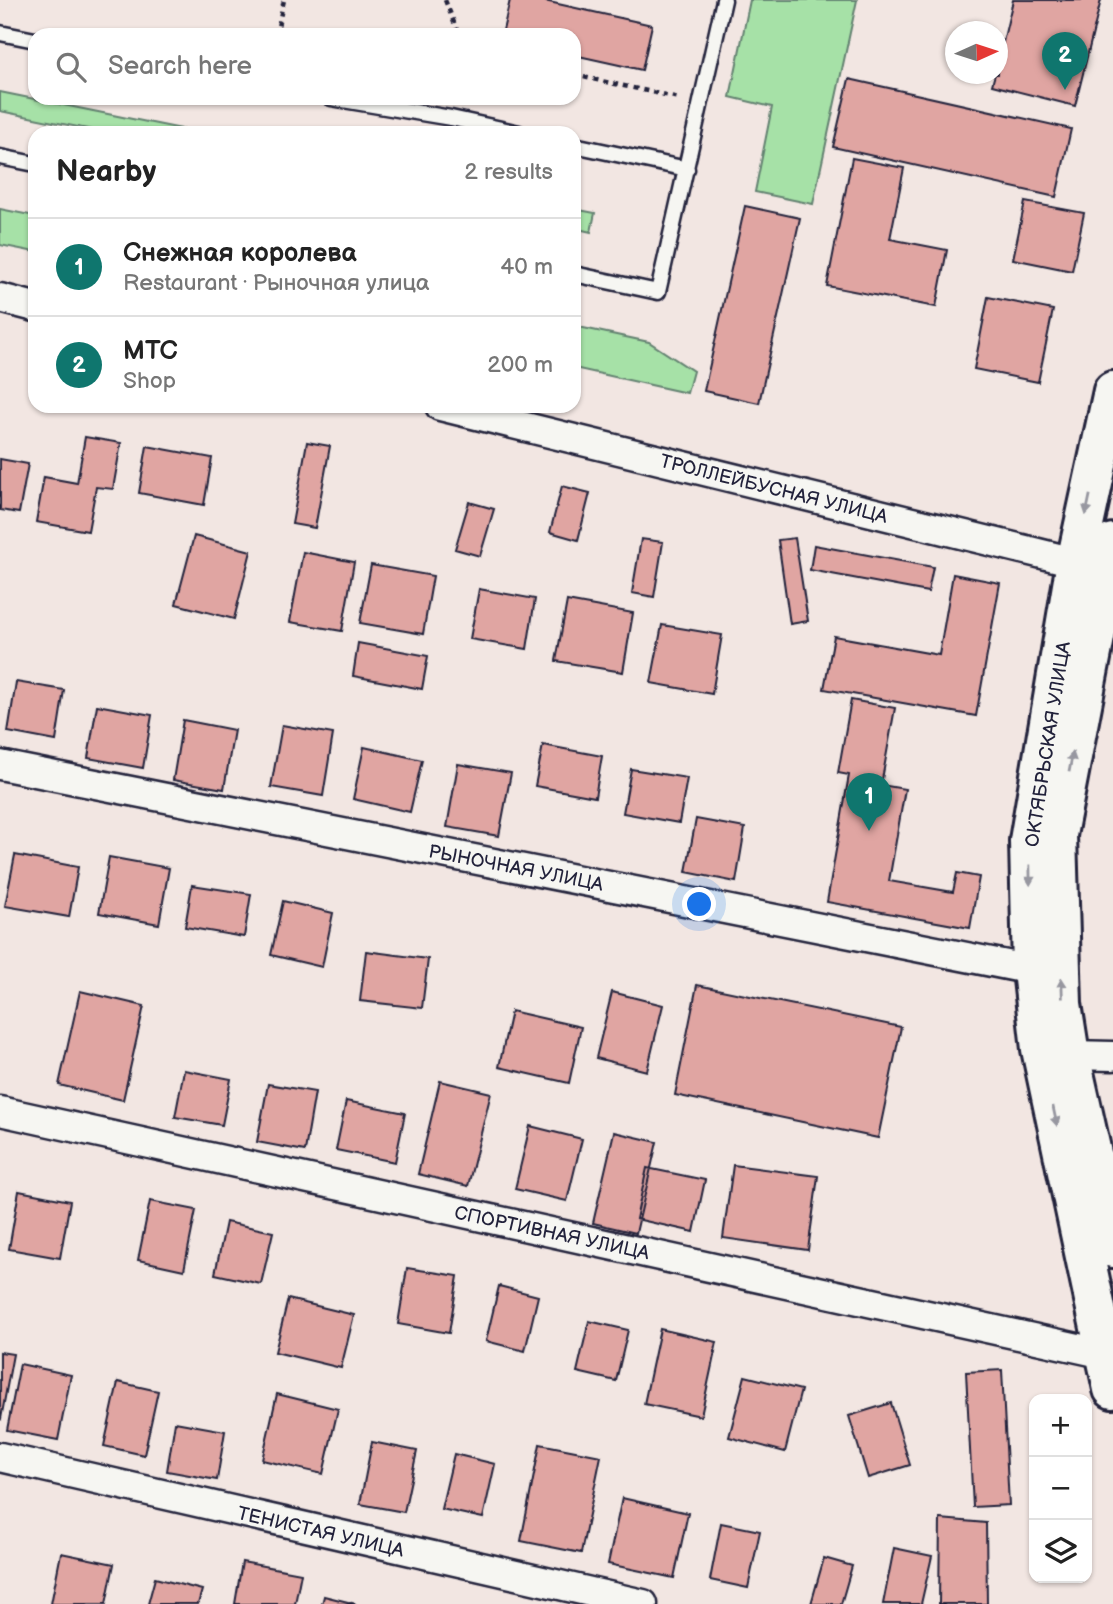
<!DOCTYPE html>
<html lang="en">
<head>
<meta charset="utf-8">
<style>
  :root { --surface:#fff; --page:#f2f2f2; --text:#222; --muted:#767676; --line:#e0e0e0; --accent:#0f766e }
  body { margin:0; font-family:"Balsamiq Sans",sans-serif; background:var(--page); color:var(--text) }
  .controls { position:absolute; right:21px; bottom:21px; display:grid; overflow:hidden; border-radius:14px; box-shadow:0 2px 5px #0004 }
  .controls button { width:63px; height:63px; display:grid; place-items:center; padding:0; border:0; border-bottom:2px solid var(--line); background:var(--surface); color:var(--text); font:35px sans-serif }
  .compass { position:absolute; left:945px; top:21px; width:63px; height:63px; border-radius:50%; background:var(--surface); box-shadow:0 2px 5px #0004; rotate:87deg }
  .you { position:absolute; left:700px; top:905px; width:24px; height:24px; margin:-18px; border:5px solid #fff; border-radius:50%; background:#1a73e8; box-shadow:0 0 0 10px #1a73e833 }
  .badge { display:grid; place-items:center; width:46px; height:46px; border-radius:50%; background:var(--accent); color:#fff; font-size:23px; font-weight:700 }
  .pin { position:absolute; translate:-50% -58px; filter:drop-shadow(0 2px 4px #0008) }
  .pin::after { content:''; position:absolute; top:37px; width:24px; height:21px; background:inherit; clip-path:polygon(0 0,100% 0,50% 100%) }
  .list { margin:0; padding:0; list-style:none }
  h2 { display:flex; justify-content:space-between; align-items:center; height:91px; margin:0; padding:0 28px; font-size:30px }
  h2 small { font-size:23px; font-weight:400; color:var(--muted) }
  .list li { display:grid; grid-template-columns:46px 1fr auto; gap:21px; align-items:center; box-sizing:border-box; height:98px; padding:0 28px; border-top:2px solid var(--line) }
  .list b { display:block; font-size:26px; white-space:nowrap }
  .list p { margin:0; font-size:23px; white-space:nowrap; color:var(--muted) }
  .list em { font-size:23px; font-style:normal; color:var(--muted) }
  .icon { flex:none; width:38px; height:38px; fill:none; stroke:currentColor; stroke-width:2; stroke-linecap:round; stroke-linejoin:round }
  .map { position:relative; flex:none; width:1113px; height:1604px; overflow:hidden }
  .search { position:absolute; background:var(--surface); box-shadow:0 2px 5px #0004; left:28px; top:28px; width:553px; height:77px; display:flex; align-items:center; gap:18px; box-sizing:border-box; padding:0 24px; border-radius:21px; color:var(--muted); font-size:26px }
  .panel { position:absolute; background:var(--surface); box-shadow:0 2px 5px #0004; left:28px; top:126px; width:553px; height:287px; border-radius:21px }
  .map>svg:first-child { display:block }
  .green { fill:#a6e1a7; stroke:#648271; stroke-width:2 }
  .building { fill:#e0a5a2; stroke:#22223b; stroke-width:2 }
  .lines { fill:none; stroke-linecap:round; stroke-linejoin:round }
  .lane-casing { stroke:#22223b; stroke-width:19 }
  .street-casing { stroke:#22223b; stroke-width:33 }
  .secondary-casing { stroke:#22223b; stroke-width:44 }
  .path { stroke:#22223b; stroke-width:4.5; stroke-dasharray:5 5; stroke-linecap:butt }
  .lane { stroke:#f6f6f2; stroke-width:14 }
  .street { stroke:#f6f6f2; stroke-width:28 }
  .secondary { stroke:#f6f6f2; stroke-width:38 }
  .oneway { fill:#9797a0 }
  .labels { text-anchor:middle; stroke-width:6; stroke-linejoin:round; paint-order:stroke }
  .street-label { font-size:19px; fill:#22223b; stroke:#f6f6f2 }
</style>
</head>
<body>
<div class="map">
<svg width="1113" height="1604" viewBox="0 0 1113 1604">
  <rect width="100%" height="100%" fill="#f2e6e2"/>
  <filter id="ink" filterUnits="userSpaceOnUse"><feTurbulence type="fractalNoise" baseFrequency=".0143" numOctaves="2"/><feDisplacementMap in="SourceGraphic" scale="14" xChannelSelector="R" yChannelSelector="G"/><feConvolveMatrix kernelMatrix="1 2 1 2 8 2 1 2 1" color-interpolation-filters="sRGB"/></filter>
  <g filter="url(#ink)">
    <!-- green -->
    <path class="green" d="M750 0H857L813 204 755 192 772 107 730 97Z
      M0 92 201 133H107L0 111Z
      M0 209 35 216V252L0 245Z
      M574 209 595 213 591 232 574 228Z
      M574 326 649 342 693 371 687 393 574 368Z"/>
    <!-- building -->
    <path class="building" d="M510 0H540L652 25 642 70 574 55V35H502Z
      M1013 0H1101L1075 106 992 85 995 74H998V63Z
      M849 79 1071 129 1056 197 833 147Z
      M852 158 904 168 890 239 947 250 936 307 827 286Z
      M1025 202 1084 213 1072 271 1013 259Z
      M745 206 800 218 759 403 704 391Z
      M988 297 1053 310 1038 382 974 369Z
      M85 437 121 443 113 489 96 487 88 531 36 522 44 477 77 483Z
      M307 442 330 446 315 528 292 524Z
      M147 446 212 458 204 505 139 493Z
      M0 459 28 464 19 513 0 510Z
      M562 486 590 493 578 540 550 532Z
      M469 502 494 509 480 556 455 549Z
      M194 536 251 551 234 619 176 604Z
      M795 538 808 621 790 624 778 540Z
      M641 539 663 542 654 597 632 593Z
      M814 545 933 567 928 592 810 570Z
      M303 552 354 562 342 631 290 622Z
      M371 565 433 576 423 634 360 623Z
      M953 574 1000 583 976 716 824 689 834 636 939 655Z
      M479 589 535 599 527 649 470 639Z
      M567 601 633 613 623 672 556 661Z
      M662 625 722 635 712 694 651 683Z
      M358 643 428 656 422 689 353 676Z
      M16 682 64 690 56 741 8 732Z
      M851 700 895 708 881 785 905 789 889 881 953 892 957 873 979 877 970 928 827 902 849 775 838 773Z
      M97 705 152 715 143 768 88 758Z
      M183 720 234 730 224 789 173 780Z
      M282 725 333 734 323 796 271 787Z
      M543 745 602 756 595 797 535 786Z
      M364 747 422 760 410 812 353 799Z
      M458 764 511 773 499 836 447 827Z
      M631 769 687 778 679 823 623 813Z
      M696 819 745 828 736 882 686 872Z
      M15 855 78 867 69 917 5 906Z
      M109 857 169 868 159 924 99 913Z
      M192 885 251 894 244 937 185 927Z
      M283 901 333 913 322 967 271 955Z
      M366 951 428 959 422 1008 360 1001Z
      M697 985 901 1027 878 1138 675 1095Z
      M80 991 144 1006 123 1100 59 1085Z
      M612 992 663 1005 647 1071 596 1058Z
      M511 1011 581 1027 569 1083 499 1067Z
      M184 1070 231 1079 222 1125 175 1117Z
      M440 1081 491 1093 468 1186 418 1174Z
      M268 1084 315 1092 305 1151 257 1142Z
      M346 1101 405 1113 395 1162 336 1150Z
      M530 1126 582 1139 567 1201 515 1189Z
      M614 1132 657 1142 636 1233 593 1223Z
      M733 1165 818 1176 808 1250 723 1238Z
      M647 1168 705 1180 694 1232 636 1219Z
      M19 1191 70 1201 60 1258 9 1249Z
      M150 1201 196 1210 184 1270 138 1260Z
      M226 1222 273 1232 261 1284 215 1274Z
      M407 1268 458 1276 449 1333 398 1324Z
      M499 1286 538 1296 525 1351 486 1341Z
      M288 1299 354 1315 341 1368 275 1352Z
      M589 1321 628 1330 616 1381 577 1372Z
      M660 1329 717 1342 701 1416 644 1404Z
      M0 1352 13 1354 1 1419 0 1418Z
      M20 1364 71 1375 58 1440 7 1430Z
      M1002 1370 1009 1505 973 1507 966 1372Z
      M745 1376 801 1390 785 1452 729 1437Z
      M118 1382 158 1391 144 1455 104 1446Z
      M277 1394 338 1409 323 1474 262 1460Z
      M891 1403 910 1465 868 1478 849 1416Z
      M175 1422 225 1431 217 1480 167 1471Z
      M372 1442 417 1451 404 1512 360 1504Z
      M540 1444 601 1456 581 1553 521 1541Z
      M454 1454 495 1464 483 1518 441 1509Z
      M622 1498 688 1513 674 1578 608 1564Z
      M940 1519 986 1523 987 1604H939Z
      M721 1523 760 1531 748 1588 710 1580Z
      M894 1548 932 1556 921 1604H883Z
      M61 1553 114 1564 106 1604H51Z
      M824 1558 852 1566 841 1604H811Z
      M242 1562 301 1573 295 1604H235Z
      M155 1578 202 1590 198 1604H148Z
      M324 1596 356 1604H322Z"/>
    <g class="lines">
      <!-- lane casing -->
      <g class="lane-casing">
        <path id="lane" d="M0 33 35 40
          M331 98 451 118 519 133
          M574 145 687 169
          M0 157 35 164
          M574 274 658 292 724 0"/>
      </g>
      <!-- street casing -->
      <g class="street-casing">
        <path id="street" d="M0 298 35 307
          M440 406 1095 567
          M0 765 1032 970
          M1070 1055 1113 1056
          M0 1111 1105 1354
          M0 1457 643 1604"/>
      </g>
      <!-- secondary casing -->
      <g class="secondary-casing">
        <path id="secondary" d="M1113 391 1076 562 1029 841 1032 970 1041 1049 1113 1389
          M1113 543 1057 835 1062 1004 1070 1055 1113 1248"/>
      </g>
      <!-- path -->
      <path class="path" d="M445 0 459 35
        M276 35 284 0
        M574 75 679 98"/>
      <!-- lane -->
      <use href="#lane" class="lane"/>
      <!-- street -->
      <use href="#street" class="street"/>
      <!-- secondary -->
      <use href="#secondary" class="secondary"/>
    </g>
    <!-- one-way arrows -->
    <defs><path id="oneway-solid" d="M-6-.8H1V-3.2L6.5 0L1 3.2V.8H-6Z" transform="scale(1.75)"/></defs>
    <g class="oneway">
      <use href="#oneway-solid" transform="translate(1088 505) rotate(102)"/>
      <use href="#oneway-solid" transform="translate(1071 762) rotate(-79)"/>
      <use href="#oneway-solid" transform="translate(1030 875) rotate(89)"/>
      <use href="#oneway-solid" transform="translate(1062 988) rotate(-92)"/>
      <use href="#oneway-solid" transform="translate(1055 1116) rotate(78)"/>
    </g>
  </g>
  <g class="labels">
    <!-- street labels -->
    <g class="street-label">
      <text transform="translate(774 488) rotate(14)" y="7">ТРОЛЛЕЙБУСНАЯ УЛИЦА</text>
      <text transform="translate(1047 744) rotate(-81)" y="7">ОКТЯБРЬСКАЯ УЛИЦА</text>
      <text transform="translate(516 867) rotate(11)" y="7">РЫНОЧНАЯ УЛИЦА</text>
      <text transform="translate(552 1232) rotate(12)" y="7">СПОРТИВНАЯ УЛИЦА</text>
      <text transform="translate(321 1531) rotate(13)" y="7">ТЕНИСТАЯ УЛИЦА</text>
    </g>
  </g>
</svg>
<div class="controls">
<button>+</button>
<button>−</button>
<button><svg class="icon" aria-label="layers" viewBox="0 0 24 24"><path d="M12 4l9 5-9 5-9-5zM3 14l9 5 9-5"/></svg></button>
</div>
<svg class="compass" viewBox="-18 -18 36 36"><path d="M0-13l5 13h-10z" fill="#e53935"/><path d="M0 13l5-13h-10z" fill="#767676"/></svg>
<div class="you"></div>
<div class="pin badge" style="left:869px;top:831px">1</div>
<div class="pin badge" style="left:1065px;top:90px">2</div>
<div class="search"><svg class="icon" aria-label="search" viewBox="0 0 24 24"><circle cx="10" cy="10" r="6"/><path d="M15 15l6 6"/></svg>Search here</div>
<section class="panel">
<h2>Nearby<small>2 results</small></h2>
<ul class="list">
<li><span class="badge">1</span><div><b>Снежная королева</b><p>Restaurant · Рыночная улица</p></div><em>40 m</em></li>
<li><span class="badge">2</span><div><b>МТС</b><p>Shop</p></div><em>200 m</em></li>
</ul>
</section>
</div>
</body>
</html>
